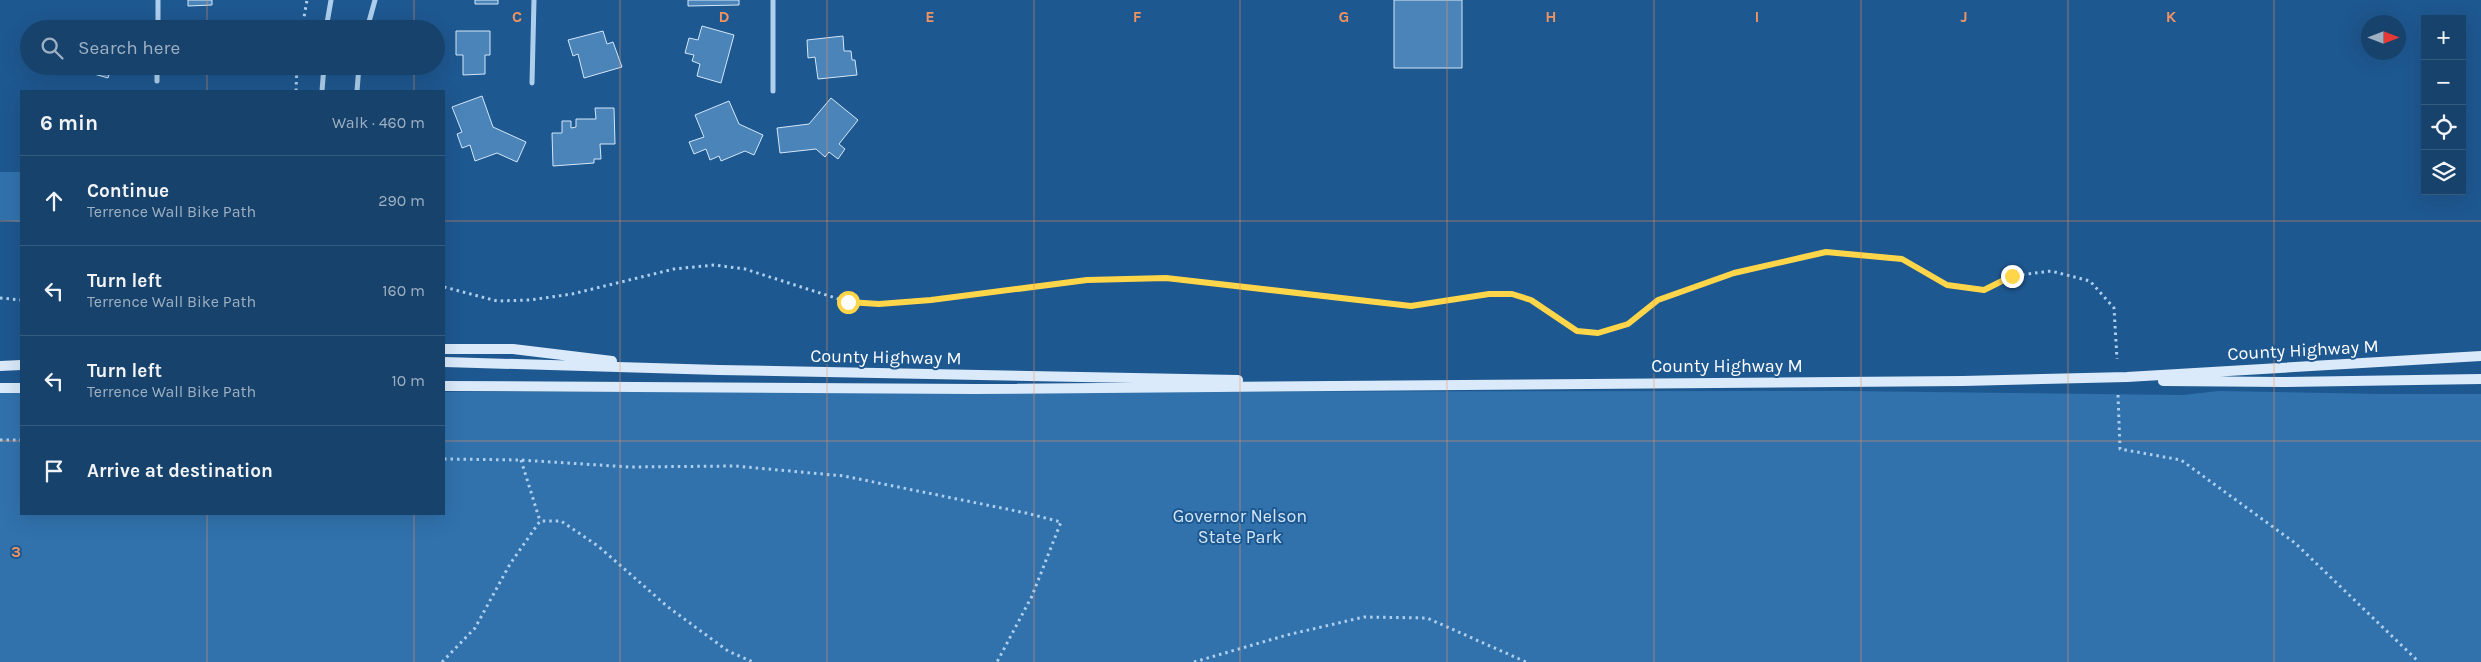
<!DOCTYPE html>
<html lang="en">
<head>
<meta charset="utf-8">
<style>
  :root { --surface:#16426c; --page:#1f4972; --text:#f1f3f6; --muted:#9eb0c2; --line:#355b7f }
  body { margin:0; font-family:Karla,sans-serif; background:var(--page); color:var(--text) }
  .controls { position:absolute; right:15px; top:15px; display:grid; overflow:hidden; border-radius:0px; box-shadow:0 5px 20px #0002 }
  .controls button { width:45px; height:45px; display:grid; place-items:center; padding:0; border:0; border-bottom:1px solid var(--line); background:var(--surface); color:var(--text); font:25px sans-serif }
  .compass { position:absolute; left:2361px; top:15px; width:45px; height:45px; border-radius:50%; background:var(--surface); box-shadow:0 5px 20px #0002; rotate:90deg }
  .stop { position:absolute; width:15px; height:15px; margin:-11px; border:4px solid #ffd54a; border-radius:50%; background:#fff }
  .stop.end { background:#ffd54a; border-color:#fff; box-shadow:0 1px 5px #0008 }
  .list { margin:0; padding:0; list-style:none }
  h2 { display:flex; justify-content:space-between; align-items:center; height:65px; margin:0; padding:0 20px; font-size:21px }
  h2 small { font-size:16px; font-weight:400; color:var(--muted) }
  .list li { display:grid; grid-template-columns:32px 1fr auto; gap:15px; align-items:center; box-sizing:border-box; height:90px; padding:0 20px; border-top:1px solid var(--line) }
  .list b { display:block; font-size:19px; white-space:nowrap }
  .list p { margin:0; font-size:16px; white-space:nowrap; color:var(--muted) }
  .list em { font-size:16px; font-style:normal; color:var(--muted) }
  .icon { flex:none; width:28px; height:28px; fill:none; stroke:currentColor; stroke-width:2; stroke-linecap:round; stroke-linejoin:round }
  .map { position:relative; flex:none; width:2481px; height:662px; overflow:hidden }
  .search { position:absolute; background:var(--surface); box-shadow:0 5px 20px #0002; left:20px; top:20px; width:425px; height:55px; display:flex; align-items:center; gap:12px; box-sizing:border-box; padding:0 18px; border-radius:28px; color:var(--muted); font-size:19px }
  .panel { position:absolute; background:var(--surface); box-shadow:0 5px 20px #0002; left:20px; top:90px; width:425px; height:425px; border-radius:0px }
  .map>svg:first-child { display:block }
  .green { fill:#3172ad }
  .building { fill:#4a84b8; stroke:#d3e7fa }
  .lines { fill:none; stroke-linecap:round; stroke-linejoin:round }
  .path { stroke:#adcfed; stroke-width:3; stroke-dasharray:2.5 4; stroke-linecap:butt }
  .street { stroke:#adcfed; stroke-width:5 }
  .secondary { stroke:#daeafa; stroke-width:10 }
  .route { stroke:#ffd54a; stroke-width:6 }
  .grid { fill:none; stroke:#f09361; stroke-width:1; stroke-opacity:0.55 }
  .labels { text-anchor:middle; stroke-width:4; stroke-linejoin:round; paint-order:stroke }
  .street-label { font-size:18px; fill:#fff; stroke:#1e5890 }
  .park-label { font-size:18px; fill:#d3e7fa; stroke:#1e5890 }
  .grid-label { font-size:16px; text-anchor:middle; font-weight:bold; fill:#f09361; stroke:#1e5890; stroke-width:4; stroke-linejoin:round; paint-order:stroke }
</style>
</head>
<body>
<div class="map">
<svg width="2481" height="662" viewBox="0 0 2481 662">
  <rect width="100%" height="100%" fill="#1e5890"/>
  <!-- green -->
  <path class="green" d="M0 172H21V222L0 220Z
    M0 391H21V514H444V392L1845 391 2183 395 2219 391 2380 394H2481V662H0Z"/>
  <!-- building -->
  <path class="building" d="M188 0H212V5L188 6Z
    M475 0H498V4H475Z
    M688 0H739V5L688 6Z
    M1394 0H1462V68H1394Z
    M702 26 734 35 721 83 697 76 700 64 692 61 694 55 685 53 689 38 698 40Z
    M456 31H490V55H485V74L463 75V55H456Z
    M603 31 607 44 613 42 622 67 584 78 578 54 573 56 568 40Z
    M843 36 844 51H851L852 60H855L857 75 818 79 815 57 808 58 807 40Z
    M66 66H112L108 78Z
    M482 96 493 127 526 142 517 162 497 153 475 161 470 145 462 148 457 134 462 132 452 107Z
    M831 98 858 120 839 144 845 149 838 159 829 152 825 157 816 149 780 153 777 128 809 124Z
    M729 101 739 124 763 135 754 155 745 151 721 161 719 156 710 160 706 149 694 154 689 142 704 137 695 115Z
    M595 108H614L615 144H600L601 159H594V163L553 166 552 133H562V121H571V128L576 127V119H596Z"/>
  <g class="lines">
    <!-- path -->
    <path class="path" d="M302 29 307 0
      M296 91 297 66
      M444 287 497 301 530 300 572 294 674 269 714 265 745 269 848 302 879 304 931 300 1087 280 1166 278 1411 306 1489 294H1511L1531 300 1577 331 1598 333 1629 324 1658 300 1734 273 1826 252 1902 259 1947 285 1984 290 2012 276 2051 271 2090 281 2114 308 2117 359
      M0 298 21 300
      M2118 395 2120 449 2181 460 2295 543 2419 662
      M0 440H21
      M444 459 521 460 629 467 735 466 844 476 1026 513 1061 522 1032 596 997 662
      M521 460 540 521
      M442 662 475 628 510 564 540 521H561L598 546 668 607 728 651 753 662
      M1194 662 1287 635 1364 617 1427 618 1526 662"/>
    <!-- street -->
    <path class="street" d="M773 0V91
      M158 29V0
      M326 29 331 0
      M367 29 375 0
      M157 81V66
      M532 83 534 0
      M322 91 324 66
      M357 91 359 66"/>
    <!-- secondary -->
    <path class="secondary" d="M444 349H513L612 361
      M444 362 719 370 1238 380
      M0 366 21 365
      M2163 381 2283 382 2481 379
      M444 386 975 389 1963 381 2127 377 2481 356
      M0 388H21"/>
  </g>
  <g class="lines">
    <!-- route -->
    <path class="route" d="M848 302 879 304 931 300 1087 280 1166 278 1411 306 1489 294H1512L1531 300 1577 331 1598 333 1628 324 1658 300 1734 273 1826 252 1902 259 1947 285 1984 290 2012 276"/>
  </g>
  <!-- grid -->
  <path class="grid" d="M207 0V29M414 0V29M620 0V662M827 0V662M1034 0V662M1240 0V662M1447 0V662M1654 0V662M1861 0V662M2068 0V662M2274 0V662M207 66V91M414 66V91M0 221H21M444 221H2481M0 441H21M444 441H2481M207 514V662M414 514V662"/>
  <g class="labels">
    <!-- street labels -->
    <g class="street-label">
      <text transform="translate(2303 350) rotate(-3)" y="6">County Highway M</text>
      <text transform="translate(886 357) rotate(1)" y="6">County Highway M</text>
      <text x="1727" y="372">County Highway M</text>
    </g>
    <!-- park labels -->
    <g class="park-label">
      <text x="1240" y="522">Governor Nelson<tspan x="1240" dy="21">State Park</tspan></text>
    </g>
  </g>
  <g class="grid-label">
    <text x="517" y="22">C</text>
    <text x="724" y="22">D</text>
    <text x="930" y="22">E</text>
    <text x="1137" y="22">F</text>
    <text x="1344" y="22">G</text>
    <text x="1551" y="22">H</text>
    <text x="1757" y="22">I</text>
    <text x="1964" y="22">J</text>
    <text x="2171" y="22">K</text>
    <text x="16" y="557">3</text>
  </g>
</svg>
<div class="controls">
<button>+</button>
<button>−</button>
<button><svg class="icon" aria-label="locate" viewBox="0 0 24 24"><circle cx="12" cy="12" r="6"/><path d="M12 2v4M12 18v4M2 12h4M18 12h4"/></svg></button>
<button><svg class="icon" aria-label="layers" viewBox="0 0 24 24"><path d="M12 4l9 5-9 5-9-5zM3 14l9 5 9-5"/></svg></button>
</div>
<svg class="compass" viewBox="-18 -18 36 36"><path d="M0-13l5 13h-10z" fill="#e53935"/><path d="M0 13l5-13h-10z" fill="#9eb0c2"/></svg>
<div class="stop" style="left:848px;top:302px"></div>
<div class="stop end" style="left:2012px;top:276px"></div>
<div class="search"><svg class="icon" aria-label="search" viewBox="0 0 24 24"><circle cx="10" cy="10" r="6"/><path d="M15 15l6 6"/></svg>Search here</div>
<section class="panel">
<h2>6 min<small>Walk · 460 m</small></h2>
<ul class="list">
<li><svg class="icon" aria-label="ahead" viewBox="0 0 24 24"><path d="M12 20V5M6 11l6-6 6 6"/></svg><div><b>Continue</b><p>Terrence Wall Bike Path</p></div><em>290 m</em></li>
<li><svg class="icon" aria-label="left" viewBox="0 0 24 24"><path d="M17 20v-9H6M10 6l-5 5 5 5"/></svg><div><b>Turn left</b><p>Terrence Wall Bike Path</p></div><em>160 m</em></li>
<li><svg class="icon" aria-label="left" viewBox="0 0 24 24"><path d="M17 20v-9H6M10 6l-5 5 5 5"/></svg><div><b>Turn left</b><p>Terrence Wall Bike Path</p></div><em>10 m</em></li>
<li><svg class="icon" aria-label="arrive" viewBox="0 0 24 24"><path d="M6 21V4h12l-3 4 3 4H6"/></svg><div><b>Arrive at destination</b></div></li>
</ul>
</section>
</div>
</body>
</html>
